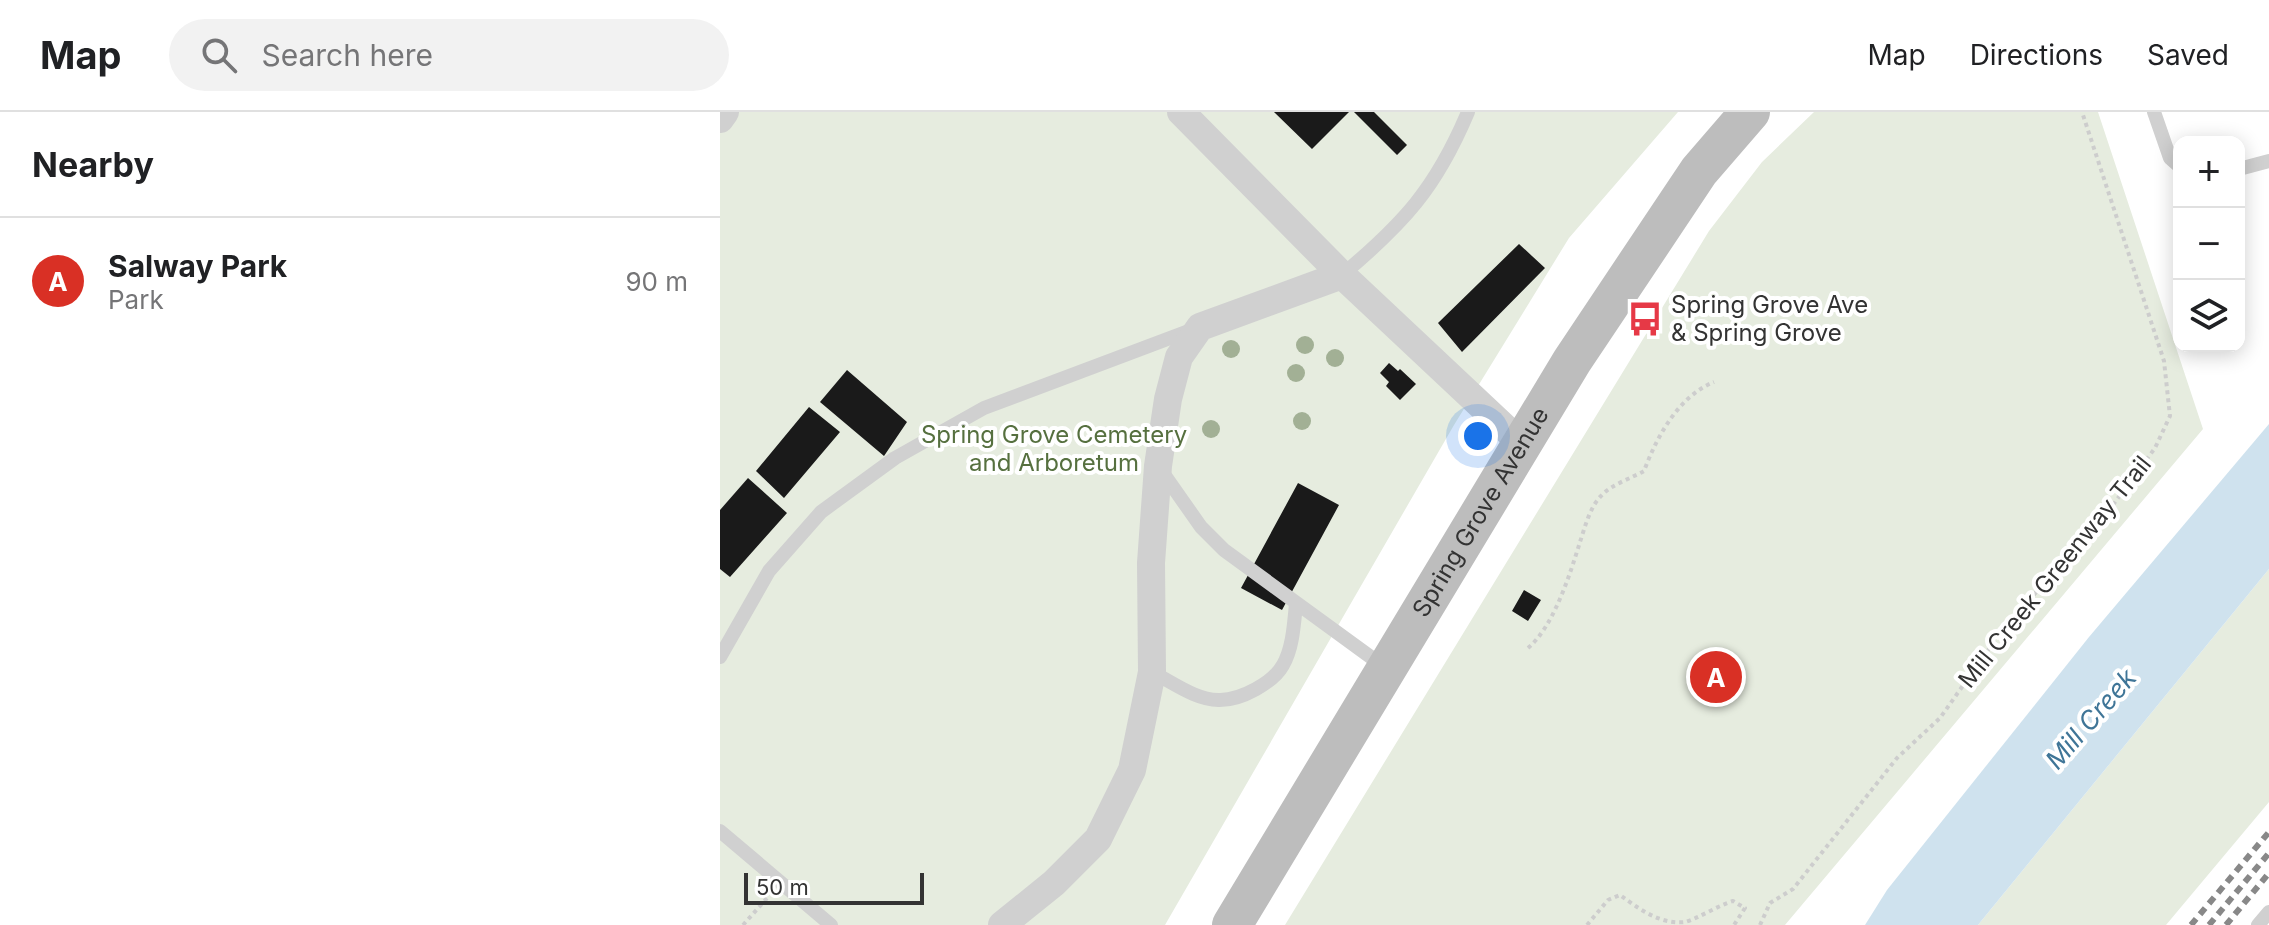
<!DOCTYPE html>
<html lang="en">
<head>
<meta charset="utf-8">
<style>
  :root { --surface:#fff; --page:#f2f2f2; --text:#202124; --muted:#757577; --line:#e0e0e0; --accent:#d93025 }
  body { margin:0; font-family:Inter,sans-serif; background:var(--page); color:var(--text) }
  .controls { position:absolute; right:24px; top:24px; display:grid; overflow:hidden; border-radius:16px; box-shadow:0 4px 20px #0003 }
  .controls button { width:72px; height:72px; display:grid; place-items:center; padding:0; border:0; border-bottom:2px solid var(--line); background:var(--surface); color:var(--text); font:40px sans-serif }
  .scale { position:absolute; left:24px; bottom:20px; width:180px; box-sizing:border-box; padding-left:8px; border:4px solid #333; border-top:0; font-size:22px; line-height:28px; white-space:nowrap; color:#333; -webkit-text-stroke:6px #fff; paint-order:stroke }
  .you { position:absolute; left:758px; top:324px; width:28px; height:28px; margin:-20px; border:6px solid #fff; border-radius:50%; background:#1a73e8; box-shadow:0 0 0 12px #1a73e833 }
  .badge { display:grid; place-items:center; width:52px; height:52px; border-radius:50%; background:var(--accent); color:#fff; font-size:26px; font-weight:700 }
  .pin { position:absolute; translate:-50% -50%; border:4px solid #fff; box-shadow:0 2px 8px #0006 }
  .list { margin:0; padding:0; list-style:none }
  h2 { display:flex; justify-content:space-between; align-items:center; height:104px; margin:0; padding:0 32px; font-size:34px }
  h2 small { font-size:26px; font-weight:400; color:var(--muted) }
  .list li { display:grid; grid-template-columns:52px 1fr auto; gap:24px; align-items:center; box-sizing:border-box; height:128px; padding:0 32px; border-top:2px solid var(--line) }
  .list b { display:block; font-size:30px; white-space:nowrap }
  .list p { margin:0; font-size:26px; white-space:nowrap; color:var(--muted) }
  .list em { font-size:26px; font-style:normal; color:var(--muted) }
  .icon { flex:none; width:44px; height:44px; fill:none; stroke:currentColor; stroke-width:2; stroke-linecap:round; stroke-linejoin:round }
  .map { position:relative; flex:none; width:1549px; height:813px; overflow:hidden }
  header { display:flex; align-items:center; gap:48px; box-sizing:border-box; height:112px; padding:0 40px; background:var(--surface); border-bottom:2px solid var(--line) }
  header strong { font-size:38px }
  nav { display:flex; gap:44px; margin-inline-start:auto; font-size:28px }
  .search { width:560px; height:72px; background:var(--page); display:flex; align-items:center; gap:20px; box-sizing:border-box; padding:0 28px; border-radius:44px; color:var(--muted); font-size:30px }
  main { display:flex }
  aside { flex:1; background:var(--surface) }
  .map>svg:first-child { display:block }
  .green { fill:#e6ecdf }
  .water { fill:#cfe2ee }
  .building { fill:#1a1a1a }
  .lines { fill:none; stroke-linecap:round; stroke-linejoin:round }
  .path { stroke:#cdcdcd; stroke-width:4; stroke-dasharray:4 4; stroke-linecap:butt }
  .lane { stroke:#d0d0d0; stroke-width:14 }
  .street { stroke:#d0d0d0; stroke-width:28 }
  .secondary { stroke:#bdbdbd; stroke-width:40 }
  .rail { stroke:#888; stroke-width:6; stroke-dasharray:8 6; stroke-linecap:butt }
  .tree { fill:#a2b095 }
  .labels { text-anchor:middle; stroke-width:8; stroke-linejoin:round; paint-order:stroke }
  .poi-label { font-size:24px; fill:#333; stroke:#fff; text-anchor:start }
  .park-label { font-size:24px; fill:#56703f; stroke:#fff }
  .street-label { font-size:24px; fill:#333; stroke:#fff }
  .water-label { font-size:26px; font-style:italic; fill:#3f7597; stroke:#fff }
</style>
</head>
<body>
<header>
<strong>Map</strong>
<div class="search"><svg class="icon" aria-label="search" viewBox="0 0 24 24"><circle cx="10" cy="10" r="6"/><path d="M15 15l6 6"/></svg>Search here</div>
<nav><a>Map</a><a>Directions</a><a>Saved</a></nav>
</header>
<main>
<aside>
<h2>Nearby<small></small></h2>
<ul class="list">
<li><span class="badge">A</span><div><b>Salway Park</b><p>Park</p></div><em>90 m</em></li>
</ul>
</aside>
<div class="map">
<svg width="1549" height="813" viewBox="0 0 1549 813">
  <rect width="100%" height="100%" fill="#fff"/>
  <!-- green -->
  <path class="green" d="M0 0H958L849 126 734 313 445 813H0Z
    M1094 0H1378L1483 317 1065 813H565L989 119 1042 50Z
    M1549 457V690L1446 813H1258Z"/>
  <!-- water -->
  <path class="water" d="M1549 312V457L1258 813H1145L1167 778 1369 525Z"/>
  <!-- building -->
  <path class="building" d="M554 0H629L592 37Z
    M634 0H654L687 33 677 43Z
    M799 132 825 156 742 240 718 211Z
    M669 251 678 259 680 257 696 272 680 288 666 274 669 270 660 261Z
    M127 258 187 310 164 344 100 290Z
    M89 295 120 320 64 386 36 359Z
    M28 366 67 401 10 465 0 457V398Z
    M578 371 619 393 562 498 521 476Z
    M804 478 821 488 808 509 792 499Z"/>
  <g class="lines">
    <!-- path -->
    <path class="path" d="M808 536C834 514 850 462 860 430 865 415 870 395 881 384 890 373 912 366 924 359 937 324 959 284 994 270
      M23 813 48 785
      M867 813 888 788 900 783C918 796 940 813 965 810 977 807 999 793 1013 789L1025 796 1014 813
      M1040 813 1050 791 1073 777 1177 646 1220 606 1283 517 1384 405 1435 336 1450 304 1444 249 1362 0"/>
    <!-- lane -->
    <path class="lane" d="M1434 0 1450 46 1459 54
      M1519 57 1549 49
      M622 163C684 111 716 76 748 0
      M441 358 481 415 504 438 663 554
      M0 545 49 459 101 400 175 346 264 296 474 217
      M432 560C452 570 477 589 500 588 521 588 553 571 563 553 573 536 574 511 576 492
      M0 719 111 813
      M1538 813 1549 800"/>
    <!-- street -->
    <path class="street" d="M461 0 622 163 802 332
      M0 7 5 0
      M282 813 334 771 378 727 412 658 432 560 431 451 438 354 448 287 459 245 480 215 622 163"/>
    <!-- secondary -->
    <path class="secondary" id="s1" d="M512 813 852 249 979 59 1030 0"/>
    <!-- rail -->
    <path class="rail" d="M1471 813 1549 720
      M1489 813 1549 741
      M1506 813 1549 761"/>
  </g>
  <!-- trees -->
  <g class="tree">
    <circle cx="585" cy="233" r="9"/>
    <circle cx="511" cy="237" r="9"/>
    <circle cx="615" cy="246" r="9"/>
    <circle cx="576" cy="261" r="9"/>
    <circle cx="582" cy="309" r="9"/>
    <circle cx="491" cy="317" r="9"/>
  </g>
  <!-- icons -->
  <defs>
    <g id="bus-bare" transform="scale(2.76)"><path d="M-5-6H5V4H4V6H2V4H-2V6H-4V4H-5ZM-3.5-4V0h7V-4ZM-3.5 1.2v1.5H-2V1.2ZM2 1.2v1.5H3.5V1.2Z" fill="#e63946" stroke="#fff" stroke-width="2.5" paint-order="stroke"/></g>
  </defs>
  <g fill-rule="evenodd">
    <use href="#bus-bare" x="925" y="207"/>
  </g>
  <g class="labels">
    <!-- poi labels -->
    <g class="poi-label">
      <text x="951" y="201">Spring Grove Ave<tspan x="951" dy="28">&amp; Spring Grove</tspan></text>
    </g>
    <!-- park labels -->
    <g class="park-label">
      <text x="334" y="331">Spring Grove Cemetery<tspan x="334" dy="28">and Arboretum</tspan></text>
    </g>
    <!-- street labels -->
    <g class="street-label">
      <text dy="8" stroke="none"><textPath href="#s1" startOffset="482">Spring Grove Avenue</textPath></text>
      <text transform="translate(1335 460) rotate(-51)" y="8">Mill Creek Greenway Trail</text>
    </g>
    <!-- water labels -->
    <g class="water-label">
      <text transform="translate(1371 607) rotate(-49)" y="9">Mill Creek</text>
    </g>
  </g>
</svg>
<div class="controls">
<button>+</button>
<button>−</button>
<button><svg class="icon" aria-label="layers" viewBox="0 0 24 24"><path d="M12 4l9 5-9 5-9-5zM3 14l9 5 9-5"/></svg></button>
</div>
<div class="scale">50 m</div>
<div class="you"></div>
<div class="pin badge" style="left:996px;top:565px">A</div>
</div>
</main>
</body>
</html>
